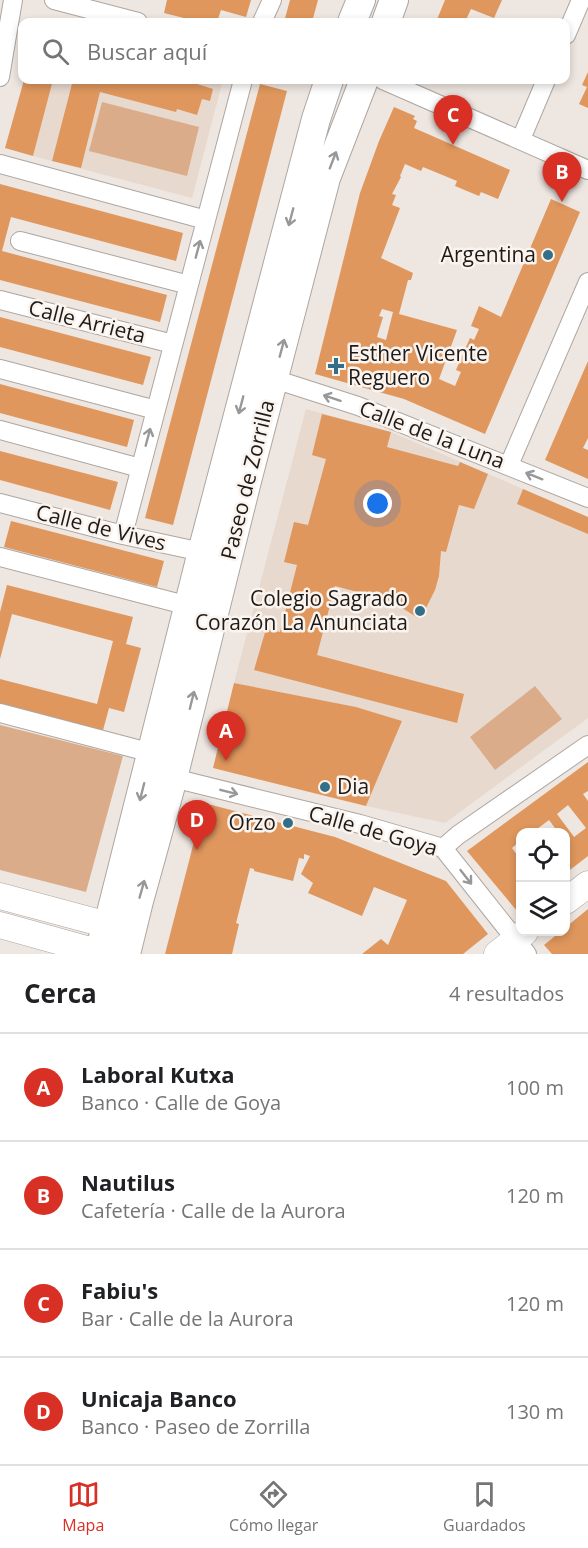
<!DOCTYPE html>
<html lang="es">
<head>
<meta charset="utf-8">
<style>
  :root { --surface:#fff; --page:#f6f6f6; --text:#202124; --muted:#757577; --line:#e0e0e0; --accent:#d93025 }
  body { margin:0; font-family:"Open Sans",sans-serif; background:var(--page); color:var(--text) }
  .controls { position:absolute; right:18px; bottom:18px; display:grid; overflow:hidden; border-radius:12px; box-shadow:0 3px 9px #0003 }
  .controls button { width:54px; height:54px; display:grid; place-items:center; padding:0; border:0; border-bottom:2px solid var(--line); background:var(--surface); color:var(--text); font:30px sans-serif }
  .you { position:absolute; left:378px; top:504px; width:21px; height:21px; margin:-15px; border:4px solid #fff; border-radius:50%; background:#1a73e8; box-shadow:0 0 0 9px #1a73e833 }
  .badge { display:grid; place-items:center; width:39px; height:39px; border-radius:50%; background:var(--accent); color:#fff; font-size:20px; font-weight:700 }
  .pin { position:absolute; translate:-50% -50px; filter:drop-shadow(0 2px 3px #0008) }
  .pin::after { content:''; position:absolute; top:32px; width:21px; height:18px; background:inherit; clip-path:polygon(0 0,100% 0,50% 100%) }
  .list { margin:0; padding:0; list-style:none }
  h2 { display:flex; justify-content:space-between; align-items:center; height:78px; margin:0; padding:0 24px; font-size:26px }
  h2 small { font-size:20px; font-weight:400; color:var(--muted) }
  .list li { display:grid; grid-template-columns:39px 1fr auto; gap:18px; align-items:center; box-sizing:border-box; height:108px; padding:0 24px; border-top:2px solid var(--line) }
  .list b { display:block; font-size:22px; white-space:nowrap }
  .list p { margin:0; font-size:20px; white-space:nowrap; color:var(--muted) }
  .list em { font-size:20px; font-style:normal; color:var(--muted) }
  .icon { flex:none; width:33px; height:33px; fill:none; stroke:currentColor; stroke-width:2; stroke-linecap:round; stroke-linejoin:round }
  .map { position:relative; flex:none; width:588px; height:954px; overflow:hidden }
  .search { position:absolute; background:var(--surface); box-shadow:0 3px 9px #0003; left:18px; right:18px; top:18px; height:66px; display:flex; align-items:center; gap:15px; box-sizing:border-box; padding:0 21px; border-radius:12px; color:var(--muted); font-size:22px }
  .sheet { height:510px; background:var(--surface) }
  nav { display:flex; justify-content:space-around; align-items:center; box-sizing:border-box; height:84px; border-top:2px solid var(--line); background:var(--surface); font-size:16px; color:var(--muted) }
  nav a { display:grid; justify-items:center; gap:3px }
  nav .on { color:var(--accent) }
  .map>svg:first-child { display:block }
  .built { fill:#e8d9ce }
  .green { fill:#dbac89 }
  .building { fill:#df975d; fill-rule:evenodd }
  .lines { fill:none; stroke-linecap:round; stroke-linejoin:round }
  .street-casing { stroke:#aea6a1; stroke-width:20 }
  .secondary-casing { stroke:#aea6a1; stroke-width:27 }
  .primary-casing { stroke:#aea6a1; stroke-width:30 }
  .street { stroke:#fff; stroke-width:18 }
  .secondary { stroke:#fff; stroke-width:26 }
  .primary { stroke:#fff; stroke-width:28 }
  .oneway { stroke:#999898 }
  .poi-dot { fill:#336f87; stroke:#fbf3ed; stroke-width:2 }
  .labels { text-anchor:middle; stroke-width:5; stroke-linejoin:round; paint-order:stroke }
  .poi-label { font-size:21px; fill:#1d1b19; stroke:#fbf3ed; text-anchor:end }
  .street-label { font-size:21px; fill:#1d1b19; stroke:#fbf3ed }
</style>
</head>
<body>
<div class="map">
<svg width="588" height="954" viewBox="0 0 588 954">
  <rect width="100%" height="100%" fill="#eee6e0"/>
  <!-- built -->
  <path class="built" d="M53 80H223L192 198 33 156Z
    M306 409 391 432 588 517V718L445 823 366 806 402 721 356 707 234 683Z"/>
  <!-- green -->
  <path class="green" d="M102 102 199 127 187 176 89 151Z
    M535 686 562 719 495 770 470 737Z
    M0 725 123 756 86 892 0 870Z"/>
  <!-- building -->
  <path class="building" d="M167 0H251L246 17 221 10 217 22H200L164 13Z
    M290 0H318L312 22H284Z
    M445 0H502L494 18 471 9 465 22H436Z
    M588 72V108L579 104 587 87 582 85Z
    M24 80H53L33 156 5 148Z
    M73 80H164L182 84 184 80H196L197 84 213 89 210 101 202 99 197 115 177 109 176 112 100 92 81 168 52 161Z
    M260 84 287 91 173 525 145 518Z
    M394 107 415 116 413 119 417 121 414 128 510 170 498 199 481 192 479 196 455 186 457 181 423 167 421 171 405 164 400 176 401 177 392 194 396 195 392 205 400 208 381 258 413 273 411 280H408L399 314 457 330 439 379 455 386 461 372 456 370 470 338 474 340 479 329 471 326 479 306 501 317 551 199 580 212 485 434 404 399 315 374 360 193 379 141ZM382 309 393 312 386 340 377 337 383 317 379 316Z
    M0 184 183 233 176 261 11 217 2 251 167 295 160 322 0 280Z
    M0 317 151 357 143 385 0 347Z
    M588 361V438L583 448 588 450V479L545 460Z
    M0 384 134 420 127 447 0 413Z
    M322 414 391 432 387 447 458 466 460 462 488 474 474 509 459 505 446 552 441 551 439 576 435 590 425 610 424 609 418 618 391 601 335 586 317 655 464 694 457 723 254 670 266 629 280 632 297 565 284 562 294 522 308 525 326 459 312 455Z
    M0 451 118 482 110 510 0 480Z
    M523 489 588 517V534L517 504Z
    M11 521 164 561 157 587 4 547Z
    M7 585 133 617 126 644 141 648 124 712 109 708 102 734 0 707V679L97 704 113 641 12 614 0 659V612Z
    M234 683 356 707 402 721 366 806 213 768Z
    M588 762V791L583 794 588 801V856L566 873V832H558L549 820 537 829 540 832H520V841L512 848 520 859V909L517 911 467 851ZM568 805 586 828 574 837 557 814Z
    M204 803 335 837 446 881 488 934 463 954H362L381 939 388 945 407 900 374 887 362 916 308 893 313 883 301 874 310 856 304 854V859L299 858 293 881 254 871V869L250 868 236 923 239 924 232 954H165Z
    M588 909V954H552L544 945 560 932H566V927Z"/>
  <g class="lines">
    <!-- street casing -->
    <g class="street-casing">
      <path id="street" d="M54 0 138 22
        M262 22 272 0
        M566 35 581 0
        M0 77 13 0
        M383 80 588 170
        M521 139 546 80
        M0 164 206 220
        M20 241 189 285
        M0 300 173 344
        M0 369 156 410
        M274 379 358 406 588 498
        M0 430 140 468
        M509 465 588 282
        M0 503 123 535 202 552
        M123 535 243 80
        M0 557 189 606
        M0 713 152 753
        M173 778 360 824 443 848 527 954
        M443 848 458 835 588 745"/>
    </g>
    <!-- secondary casing -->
    <g class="secondary-casing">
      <path id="secondary" d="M0 896 108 925 122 939
        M566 901 588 884
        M0 925 97 952 116 948
        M497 954 525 932"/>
    </g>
    <!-- primary casing -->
    <g class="primary-casing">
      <path id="primary" d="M352 22 361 0
        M386 22 394 0
        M97 954 108 925 202 552 316 119 329 80
        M126 954 139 901 173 778 248 477 326 178 364 80"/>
    </g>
    <!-- street -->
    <use href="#street" class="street"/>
    <!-- secondary -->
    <use href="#secondary" class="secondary"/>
    <!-- primary -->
    <use href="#primary" class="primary"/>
  </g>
  <!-- one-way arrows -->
  <defs><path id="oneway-shaft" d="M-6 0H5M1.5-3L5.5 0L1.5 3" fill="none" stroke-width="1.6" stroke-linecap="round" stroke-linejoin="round" transform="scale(1.5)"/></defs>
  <g class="oneway">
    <use href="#oneway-shaft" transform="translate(333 160) rotate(-69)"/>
    <use href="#oneway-shaft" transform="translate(291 217) rotate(105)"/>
    <use href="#oneway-shaft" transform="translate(198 249) rotate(-75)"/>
    <use href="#oneway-shaft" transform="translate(282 348) rotate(-75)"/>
    <use href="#oneway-shaft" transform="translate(332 398) rotate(-162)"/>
    <use href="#oneway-shaft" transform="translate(241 405) rotate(105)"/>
    <use href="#oneway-shaft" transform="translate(148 437) rotate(-75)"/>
    <use href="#oneway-shaft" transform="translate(534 476) rotate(-158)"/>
    <use href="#oneway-shaft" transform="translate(192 700) rotate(-76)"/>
    <use href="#oneway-shaft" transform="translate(142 792) rotate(104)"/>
    <use href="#oneway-shaft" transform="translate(229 792) rotate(14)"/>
    <use href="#oneway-shaft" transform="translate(466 877) rotate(52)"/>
    <use href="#oneway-shaft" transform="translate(142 889) rotate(-74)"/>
  </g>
  <!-- markers -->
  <g class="poi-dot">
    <circle cx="548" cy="255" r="6"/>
    <path d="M333 357h6v6h6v6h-6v6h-6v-6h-6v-6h6z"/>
    <circle cx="420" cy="611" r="6"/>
    <circle cx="325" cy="787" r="6"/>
    <circle cx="288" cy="823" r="6"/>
  </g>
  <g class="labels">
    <!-- poi labels -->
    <g class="poi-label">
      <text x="536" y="262">Argentina</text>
      <text x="348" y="361" text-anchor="start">Esther Vicente<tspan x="348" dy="24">Reguero</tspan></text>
      <text x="408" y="606">Colegio Sagrado<tspan x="408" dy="24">Corazón La Anunciata</tspan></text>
      <text x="337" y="794" text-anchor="start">Dia</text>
      <text x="276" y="830">Orzo</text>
    </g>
    <!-- street labels -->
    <g class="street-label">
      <text transform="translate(87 322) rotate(14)" y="7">Calle Arrieta</text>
      <text transform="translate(432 435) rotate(21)" y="7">Calle de la Luna</text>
      <text transform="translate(248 480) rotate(-76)" y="7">Paseo de Zorrilla</text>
      <text transform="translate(101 528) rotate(14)" y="7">Calle de Vives</text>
      <text transform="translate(373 831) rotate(16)" y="7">Calle de Goya</text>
    </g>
  </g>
</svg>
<div class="controls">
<button><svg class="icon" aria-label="locate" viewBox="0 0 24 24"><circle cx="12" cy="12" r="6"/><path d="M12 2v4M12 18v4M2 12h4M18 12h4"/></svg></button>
<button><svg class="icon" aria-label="layers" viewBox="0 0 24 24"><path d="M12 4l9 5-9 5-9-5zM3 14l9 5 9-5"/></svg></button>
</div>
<div class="you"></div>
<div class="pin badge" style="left:226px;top:761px">A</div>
<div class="pin badge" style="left:562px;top:202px">B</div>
<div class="pin badge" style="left:453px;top:145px">C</div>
<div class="pin badge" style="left:197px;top:850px">D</div>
<div class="search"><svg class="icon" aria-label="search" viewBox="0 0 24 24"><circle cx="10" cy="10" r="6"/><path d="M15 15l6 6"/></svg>Buscar aquí</div>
</div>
<section class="sheet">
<h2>Cerca<small>4 resultados</small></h2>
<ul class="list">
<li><span class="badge">A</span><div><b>Laboral Kutxa</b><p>Banco · Calle de Goya</p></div><em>100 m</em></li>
<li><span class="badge">B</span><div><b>Nautilus</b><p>Cafetería · Calle de la Aurora</p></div><em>120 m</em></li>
<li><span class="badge">C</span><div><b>Fabiu's</b><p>Bar · Calle de la Aurora</p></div><em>120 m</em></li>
<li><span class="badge">D</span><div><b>Unicaja Banco</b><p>Banco · Paseo de Zorrilla</p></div><em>130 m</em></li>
</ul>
</section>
<nav>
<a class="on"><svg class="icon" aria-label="map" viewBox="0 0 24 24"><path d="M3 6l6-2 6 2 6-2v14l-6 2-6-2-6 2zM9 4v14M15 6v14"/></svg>Mapa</a>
<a><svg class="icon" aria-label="directions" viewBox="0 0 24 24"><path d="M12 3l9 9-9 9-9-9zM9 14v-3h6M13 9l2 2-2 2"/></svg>Cómo llegar</a>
<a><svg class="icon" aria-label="saved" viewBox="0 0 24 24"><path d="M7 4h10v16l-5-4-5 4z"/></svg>Guardados</a>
</nav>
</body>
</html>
